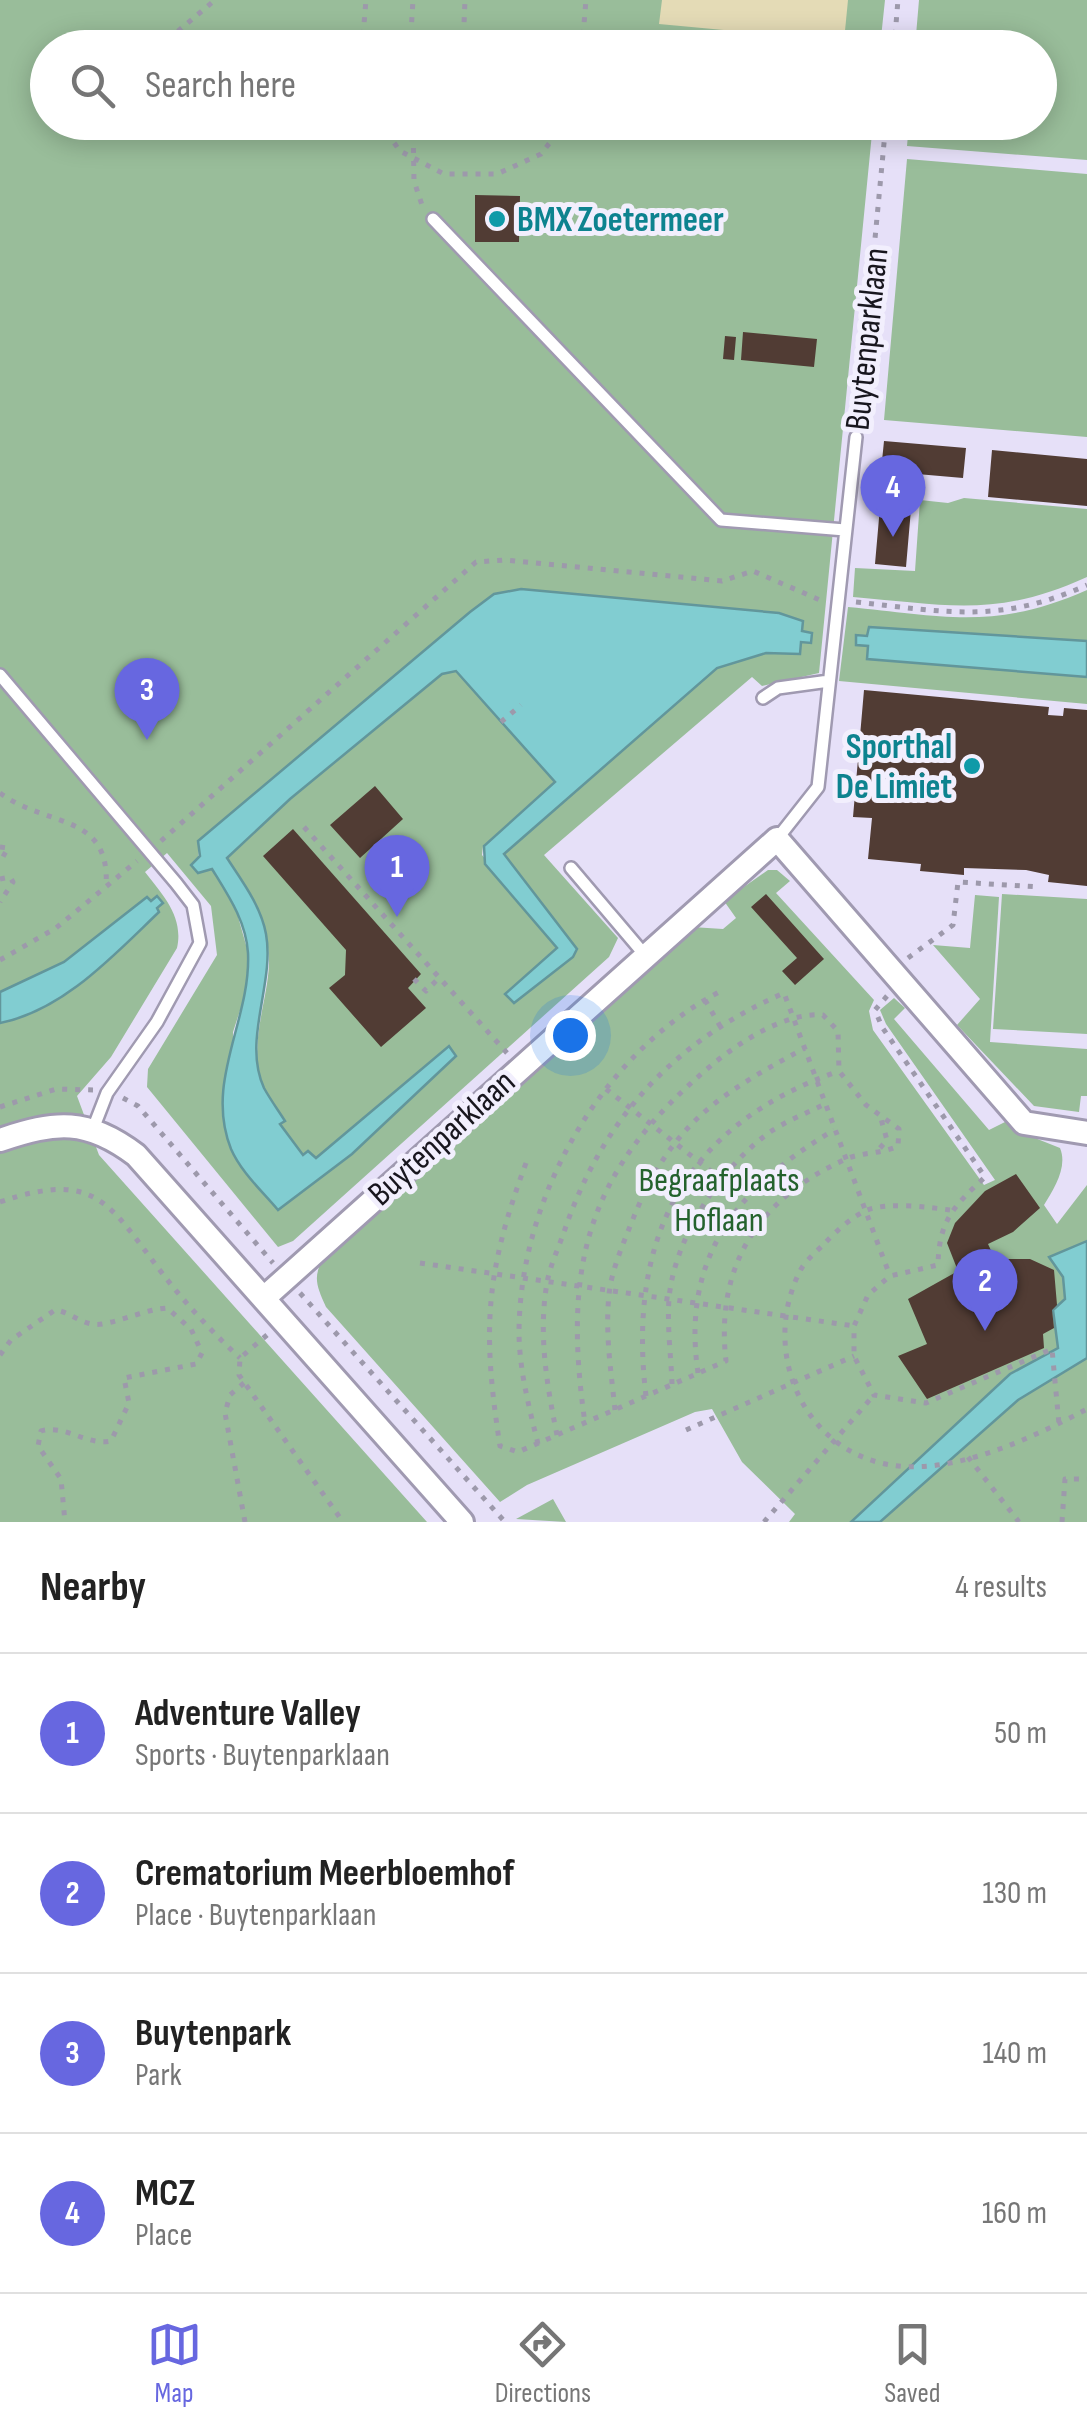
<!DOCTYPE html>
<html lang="en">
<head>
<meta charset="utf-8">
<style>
  :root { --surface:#fff; --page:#f2f2f2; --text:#222; --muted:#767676; --line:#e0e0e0; --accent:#6767e0 }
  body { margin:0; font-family:"Sofia Sans Condensed",sans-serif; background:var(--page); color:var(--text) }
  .you { position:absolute; left:570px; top:1035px; width:35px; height:35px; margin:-25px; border:8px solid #fff; border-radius:50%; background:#1a73e8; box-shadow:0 0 0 15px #1a73e833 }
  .badge { display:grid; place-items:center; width:65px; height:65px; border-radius:50%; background:var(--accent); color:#fff; font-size:32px; font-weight:700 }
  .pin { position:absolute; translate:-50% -82px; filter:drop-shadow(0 2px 5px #0008) }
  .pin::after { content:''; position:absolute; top:52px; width:35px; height:30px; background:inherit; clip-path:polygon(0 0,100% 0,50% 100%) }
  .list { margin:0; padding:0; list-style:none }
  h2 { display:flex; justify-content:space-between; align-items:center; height:130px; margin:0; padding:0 40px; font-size:42px }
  h2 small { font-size:32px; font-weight:400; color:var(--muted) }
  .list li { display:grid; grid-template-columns:65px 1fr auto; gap:30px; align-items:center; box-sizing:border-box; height:160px; padding:0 40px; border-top:2px solid var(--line) }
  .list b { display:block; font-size:38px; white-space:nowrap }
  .list p { margin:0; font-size:32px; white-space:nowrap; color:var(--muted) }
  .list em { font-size:32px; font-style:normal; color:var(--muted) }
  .icon { flex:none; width:55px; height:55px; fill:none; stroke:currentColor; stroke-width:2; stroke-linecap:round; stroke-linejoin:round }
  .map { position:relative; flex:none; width:1087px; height:1522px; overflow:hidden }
  .search { position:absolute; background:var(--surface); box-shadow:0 5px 25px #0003; left:30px; right:30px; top:30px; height:110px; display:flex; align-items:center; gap:25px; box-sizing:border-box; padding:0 35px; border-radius:55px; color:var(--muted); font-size:38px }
  .sheet { height:770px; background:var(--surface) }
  nav { display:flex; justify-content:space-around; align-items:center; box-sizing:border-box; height:140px; border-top:2px solid var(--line); background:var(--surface); font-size:28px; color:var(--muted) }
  nav a { display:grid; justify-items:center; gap:5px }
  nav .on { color:var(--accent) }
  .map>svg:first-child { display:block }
  .green { fill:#99bd9a; fill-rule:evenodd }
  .sand { fill:#e4dbb6 }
  .water { fill:#81cdd1; stroke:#62969b; stroke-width:2.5 }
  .building { fill:#513c34 }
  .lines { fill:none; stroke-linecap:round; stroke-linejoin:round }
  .lane-casing { stroke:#a09ab1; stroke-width:16 }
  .street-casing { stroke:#a09ab1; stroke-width:28 }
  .path { stroke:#9d99ab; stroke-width:5; stroke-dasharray:5 8; stroke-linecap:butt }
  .lane { stroke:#fff; stroke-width:11 }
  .street { stroke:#fff; stroke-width:22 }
  .culture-dot { fill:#0f9aa8; stroke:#f2effd; stroke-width:4 }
  .labels { text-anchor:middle; stroke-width:10; stroke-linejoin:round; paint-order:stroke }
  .culture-label { font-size:35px; font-weight:bold; fill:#0d838f; stroke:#f2effd; text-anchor:start }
  .street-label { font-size:35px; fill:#18161e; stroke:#f2effd }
  .park-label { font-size:35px; fill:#24622d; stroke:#f2effd }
</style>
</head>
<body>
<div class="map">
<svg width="1087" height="1522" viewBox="0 0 1087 1522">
  <rect width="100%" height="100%" fill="#e6e0f8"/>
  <!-- green -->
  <path class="green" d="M0 0H885L880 47 48 48V122L873 123 819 673 762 686 752 677 544 855 618 938 609 957 293 1241 278 1247 147 1087 148 1069 217 955 211 906 167 853 145 872C163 895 184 917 177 948L111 1057 77 1096 99 1155 427 1522H0ZM494 594 800 654 766 653 717 668 503 854 577 949 514 1003 506 994 558 948 482 855 483 846 556 782 456 671 442 674 290 799 226 859C250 888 270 926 269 965 267 1005 247 1048 264 1087 269 1099 278 1109 285 1120L280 1124 303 1155 316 1158 448 1047 352 1154 278 1210 232 1151 233 1032 246 992 248 952 235 906 212 868 198 873 199 840Z
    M919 0H1087V160L907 146 909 123 1040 122V48L915 47Z
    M907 159 1087 174V437L884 420Z
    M964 498 1087 509V577C997 618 948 605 853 597L855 568 915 571 920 500 948 503Z
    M1087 590V641L870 627 868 636 856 645H868L867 659 1087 677V704L839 681 848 607C944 616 994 631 1087 590Z
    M768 870H777L790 881 776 893 874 1000 869 1011 873 1030 984 1185 995 1180 886 1024 880 1010 894 998 905 1008 894 1019 989 1130 1007 1121 1015 1130 1060 1148C1068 1167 1054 1189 1044 1205L1057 1224 1087 1185V1241L1049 1257 1063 1277 1065 1299 1053 1310 1058 1348 1010 1374 851 1522H789L795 1514 742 1462 712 1409 695 1412 527 1485 500 1502 326 1307C315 1283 312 1274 328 1252L692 927 723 929 736 918 724 901Z
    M1002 894 1087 899V1034L993 1029Z
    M975 895 999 897 990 1042 1087 1049V1096H1081L1079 1112 1034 1106 957 1025 980 999 933 945 970 948Z
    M1087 1358V1522H880L1018 1400Z
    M553 1499 566 1522 516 1519Z"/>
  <!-- sand -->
  <path class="sand" d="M662 0H848L844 41 659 24Z"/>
  <!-- water -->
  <path class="water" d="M521 589 779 613 803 621 802 631 812 633 811 643 801 642 800 654 766 653 717 668 504 854 577 949 573 957 514 1003 505 994 557 948 485 864 484 846 555 782 456 671 442 674 290 799 227 858C242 881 261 906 266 934 275 984 242 1040 264 1088 270 1099 278 1110 285 1121L280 1124 303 1155 308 1151 316 1158 449 1046 456 1056 352 1154 278 1210C262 1191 241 1172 231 1149 204 1081 251 1021 248 953 246 921 228 895 212 869L198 873 191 865 200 856 198 841 470 612 494 594Z
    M869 627 1087 641V677L867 659 868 646 856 645V635L867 636Z
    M157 896 163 903 157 908 159 912C114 955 63 1011 0 1023V992L64 962 147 897 151 901Z
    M1087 1241V1358L1018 1400 880 1522H851L1010 1374 1058 1348 1053 1310 1065 1299 1063 1277 1049 1257Z"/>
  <!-- building -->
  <path class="building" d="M475 195 520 196 519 242H475Z
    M743 332 817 339 814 367 741 360Z
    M725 336 736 337 734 360 723 359Z
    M884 441 966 448 963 478 917 474 915 493 891 491 893 472 881 471Z
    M992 450 1087 459V506L988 497Z
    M880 507 911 509 906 567 875 564Z
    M864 690 1049 707 1048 715 1063 716 1064 708 1087 710V886L1048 882 1049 875 1026 870 964 868V875L920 871 921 864 868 859 872 818 853 817Z
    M375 786 403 819 360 858 330 825Z
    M293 829 421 974 408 988 426 1008 381 1047 329 988 345 975 346 950 263 856Z
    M766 894 824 959 795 985 782 971 797 958 751 907Z
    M1016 1174 1040 1208 1013 1232 988 1244 995 1259H1030L1054 1270 1057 1305 1052 1310 1054 1328 1043 1334 1044 1348 927 1399 898 1356 927 1344 908 1299 958 1271 947 1243 955 1223 985 1191Z"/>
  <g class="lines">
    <!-- lane casing -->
    <g class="lane-casing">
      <path id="lane" d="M433 219 721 520 845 530
        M0 675 176 883 193 905 200 943 157 1022 107 1093 93 1129
        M763 698 778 688 829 681
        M777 839 818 787 856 437
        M571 868 644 954"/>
    </g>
    <!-- street casing -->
    <g class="street-casing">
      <path id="street" d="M0 1140C56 1121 87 1118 136 1155L462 1522
        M264 1298 777 839 1024 1123 1087 1133"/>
    </g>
    <!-- path -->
    <path class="path" d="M410 46 442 48
      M158 48 215 0
      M362 48 366 0
      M410 48 413 0
      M463 48 465 0
      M582 48 586 0
      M894 48 898 0
      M379 122 400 151 444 174H497L541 154 566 122
      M413 122 414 181 422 205
      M53 130 60 122
      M858 419 886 122
      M856 602C947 612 1000 624 1087 585
      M501 722 521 705
      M0 793C47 828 111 812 106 887
      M304 827 507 1053
      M161 841 476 562 504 560 722 581 753 571 820 600
      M0 847 8 848 0 862
      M0 879 10 877 13 882 0 902
      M908 958 953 925 958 882 1040 887
      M0 960 56 928 137 861
      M414 979 426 991 437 980
      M887 996 875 1010 882 1027 985 1177C954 1206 939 1220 938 1265L890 1276 868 1295 854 1326V1356L874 1395 926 1403 1052 1349 1059 1424
      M705 1000 720 1026
      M606 1089 721 1179
      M123 1098 138 1106 273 1263
      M0 1107 56 1089 93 1090
      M880 1148 887 1140 881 1119
      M526 1163C485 1274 482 1330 500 1446L518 1452 726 1361C715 1265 759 1198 846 1159 862 1152 882 1154 898 1146L899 1129 866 1105 839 1071 838 1031 823 1015C786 1012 741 1041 713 1064 587 1169 562 1264 585 1423
      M0 1202C96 1169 109 1204 162 1273 185 1303 212 1332 240 1358
      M950 1210C927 1207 889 1202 867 1210 853 1216 835 1232 825 1243 817 1251 805 1261 800 1271 763 1344 796 1439 877 1462 943 1481 1030 1439 1087 1409
      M420 1263 854 1326
      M300 1293 505 1522
      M267 1335 240 1358 239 1375 343 1522
      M0 1355 11 1340 55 1310C72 1312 83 1327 102 1324 125 1320 144 1310 167 1308L191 1329 202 1353 196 1364 124 1378 129 1403 111 1441C87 1446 65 1424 41 1431L38 1446 61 1479 65 1522
      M698 1373C681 1256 738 1187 834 1130
      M244 1383 230 1395 225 1413 245 1522
      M672 1384C671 1356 667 1327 669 1299 674 1238 721 1167 770 1132 786 1121 807 1113 825 1104
      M646 1396C627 1238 684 1125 839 1071
      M615 1410C611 1371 605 1333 609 1295 611 1273 621 1249 629 1229 668 1127 712 1098 805 1048
      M686 1430 854 1356
      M557 1435C547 1386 538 1334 547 1283 550 1266 558 1249 564 1232 602 1119 674 1041 784 993L890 1276
      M538 1444C529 1407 519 1369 519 1331 520 1198 600 1055 719 992
      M968 1457 1019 1522
      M764 1522 873 1396
      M1062 1522 1065 1479H1087"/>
    <!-- lane -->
    <use href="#lane" class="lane"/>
    <!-- street -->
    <use href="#street" class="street"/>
  </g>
  <!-- markers -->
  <g class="culture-dot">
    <circle cx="497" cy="219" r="10"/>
    <circle cx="972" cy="766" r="10"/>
  </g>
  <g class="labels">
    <!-- culture labels -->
    <g class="culture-label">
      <text x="517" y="231">BMX Zoetermeer</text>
      <text x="952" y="758" text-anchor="end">Sporthal<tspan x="952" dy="40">De Limiet</tspan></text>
    </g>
    <!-- street labels -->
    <g class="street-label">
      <text transform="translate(866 339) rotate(-84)" y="12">Buytenparklaan</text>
      <text transform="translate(441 1137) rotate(-42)" y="12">Buytenparklaan</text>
    </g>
    <!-- park labels -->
    <g class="park-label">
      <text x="719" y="1191">Begraafplaats<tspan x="719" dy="40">Hoflaan</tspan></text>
    </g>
  </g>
</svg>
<div class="you"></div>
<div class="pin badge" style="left:397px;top:917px">1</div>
<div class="pin badge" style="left:985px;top:1331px">2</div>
<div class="pin badge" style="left:147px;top:740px">3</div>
<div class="pin badge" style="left:893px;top:537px">4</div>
<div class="search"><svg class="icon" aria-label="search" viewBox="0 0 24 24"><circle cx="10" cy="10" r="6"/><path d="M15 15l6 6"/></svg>Search here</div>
</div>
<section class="sheet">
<h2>Nearby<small>4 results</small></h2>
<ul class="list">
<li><span class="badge">1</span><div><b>Adventure Valley</b><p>Sports · Buytenparklaan</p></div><em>50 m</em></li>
<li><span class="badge">2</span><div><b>Crematorium Meerbloemhof</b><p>Place · Buytenparklaan</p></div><em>130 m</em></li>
<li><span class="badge">3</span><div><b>Buytenpark</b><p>Park</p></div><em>140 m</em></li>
<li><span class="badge">4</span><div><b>MCZ</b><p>Place</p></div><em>160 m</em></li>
</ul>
</section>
<nav>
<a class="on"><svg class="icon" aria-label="map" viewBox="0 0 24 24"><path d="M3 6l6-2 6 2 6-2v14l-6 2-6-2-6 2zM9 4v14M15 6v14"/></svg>Map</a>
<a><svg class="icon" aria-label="directions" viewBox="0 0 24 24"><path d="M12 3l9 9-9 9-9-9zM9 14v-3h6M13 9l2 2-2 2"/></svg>Directions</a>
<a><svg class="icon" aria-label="saved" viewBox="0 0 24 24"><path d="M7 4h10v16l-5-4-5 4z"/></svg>Saved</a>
</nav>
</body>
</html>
